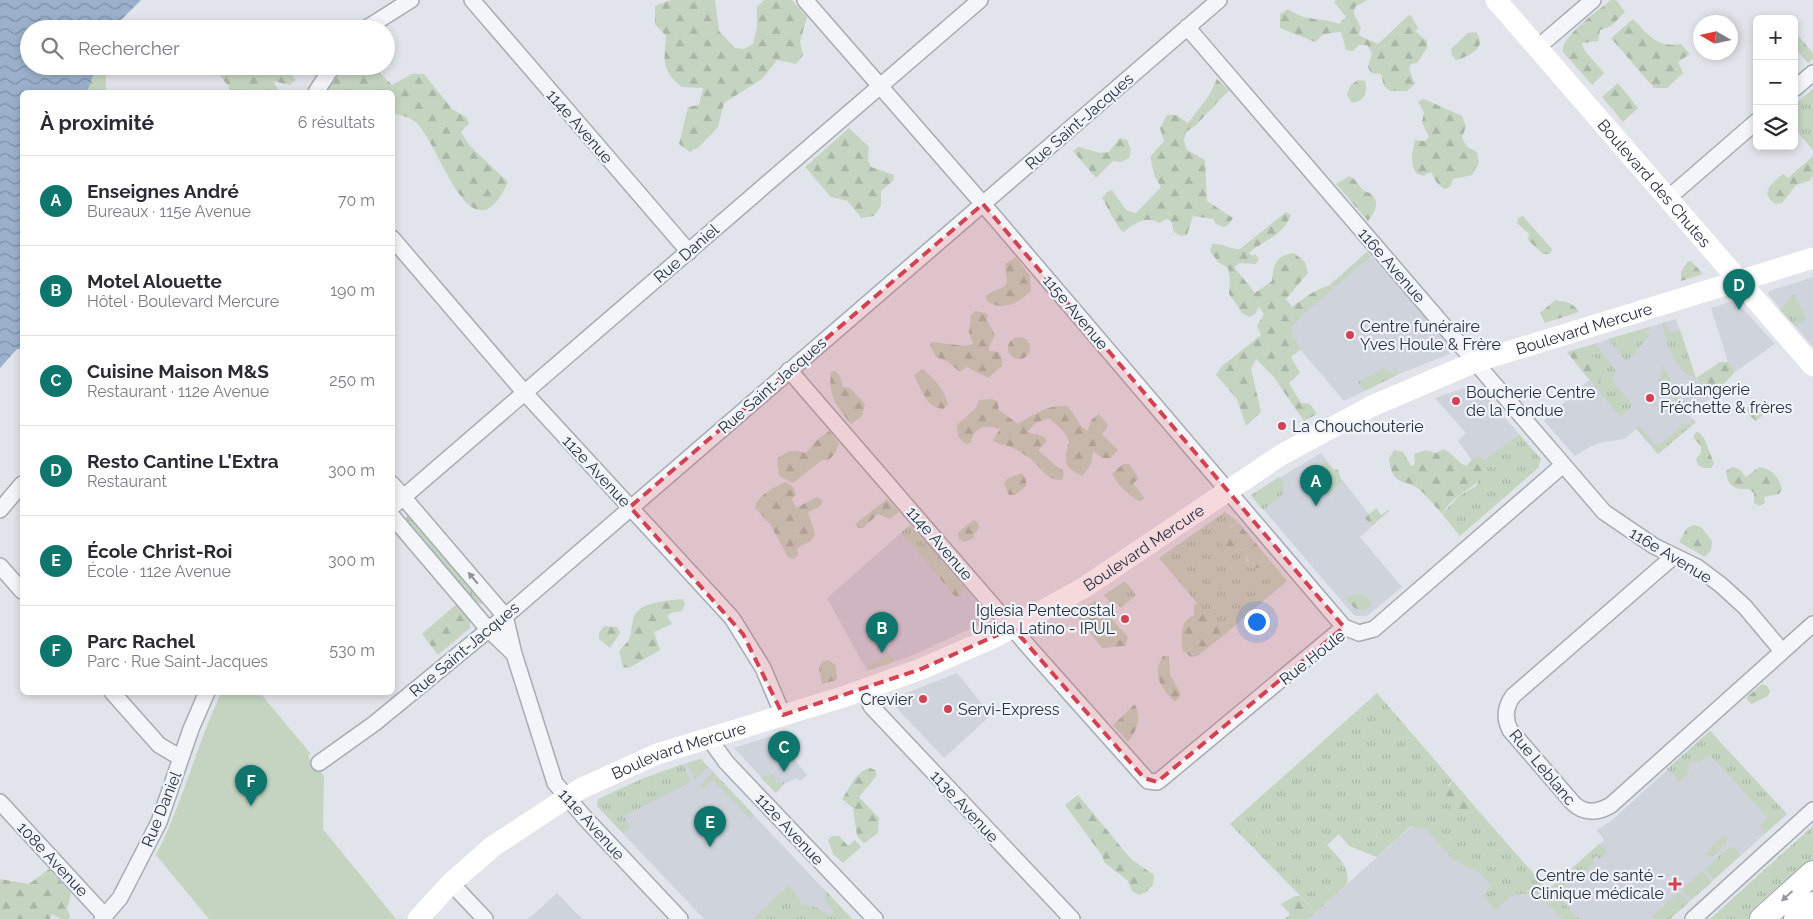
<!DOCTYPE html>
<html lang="fr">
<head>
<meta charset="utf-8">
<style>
  :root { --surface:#fff; --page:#f2f2f3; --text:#2b2b33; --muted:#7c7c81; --line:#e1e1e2; --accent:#0f766e }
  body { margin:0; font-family:Raleway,sans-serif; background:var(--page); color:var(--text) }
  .controls { position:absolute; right:15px; top:15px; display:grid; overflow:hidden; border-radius:8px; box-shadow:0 2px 8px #0003 }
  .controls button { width:45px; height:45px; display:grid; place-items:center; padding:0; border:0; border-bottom:1px solid var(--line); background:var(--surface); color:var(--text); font:25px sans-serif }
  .compass { position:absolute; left:1693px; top:15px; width:45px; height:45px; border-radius:50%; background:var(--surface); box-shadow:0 2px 8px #0003; rotate:279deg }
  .you { position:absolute; left:1256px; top:621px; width:18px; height:18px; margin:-12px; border:4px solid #fff; border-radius:50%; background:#1a73e8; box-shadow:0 0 0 8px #1a73e833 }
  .badge { display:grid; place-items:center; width:32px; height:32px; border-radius:50%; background:var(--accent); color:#fff; font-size:16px; font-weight:700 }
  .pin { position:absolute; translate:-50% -41px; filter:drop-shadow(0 1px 2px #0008) }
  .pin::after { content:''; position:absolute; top:26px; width:18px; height:15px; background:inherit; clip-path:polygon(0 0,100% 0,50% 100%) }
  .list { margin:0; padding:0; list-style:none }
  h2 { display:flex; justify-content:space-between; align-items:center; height:65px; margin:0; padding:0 20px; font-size:21px }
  h2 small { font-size:16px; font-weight:400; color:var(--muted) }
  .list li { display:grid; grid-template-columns:32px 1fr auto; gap:15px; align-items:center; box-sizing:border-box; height:90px; padding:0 20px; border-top:1px solid var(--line) }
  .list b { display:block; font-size:19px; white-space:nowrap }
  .list p { margin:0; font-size:16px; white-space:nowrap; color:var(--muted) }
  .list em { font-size:16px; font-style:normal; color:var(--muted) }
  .icon { flex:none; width:28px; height:28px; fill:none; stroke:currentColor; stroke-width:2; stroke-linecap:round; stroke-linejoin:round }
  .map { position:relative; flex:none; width:1813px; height:919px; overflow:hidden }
  .search { position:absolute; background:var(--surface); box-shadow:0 2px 8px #0003; left:20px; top:20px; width:375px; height:55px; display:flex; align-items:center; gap:12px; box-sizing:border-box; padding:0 18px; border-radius:28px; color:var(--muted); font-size:19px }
  .panel { position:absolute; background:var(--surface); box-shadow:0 2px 8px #0003; left:20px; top:90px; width:375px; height:605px; border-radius:8px }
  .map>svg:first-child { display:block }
  .built { fill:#cfd3dc }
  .grass { fill:url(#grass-tufts) }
  .forest { fill:url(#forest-firs) }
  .green { fill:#c5d4c1 }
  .water { fill:url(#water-waves) }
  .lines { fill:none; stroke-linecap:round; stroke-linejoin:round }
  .street-casing { stroke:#a6abb4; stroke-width:18 }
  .primary-casing { stroke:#a0a8b6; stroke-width:26 }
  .street { stroke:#f4f5f8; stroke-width:15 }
  .secondary { stroke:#fff; stroke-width:21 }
  .primary { stroke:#fff; stroke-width:24 }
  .oneway { fill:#8e939d }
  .oneway2 { fill:#9498a0 }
  .marked { fill:#d34252; fill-opacity:0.2; stroke:#d34252; stroke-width:4; stroke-dasharray:10 6; stroke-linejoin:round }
  .poi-dot { fill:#d34252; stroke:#f0f3f7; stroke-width:2 }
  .labels { text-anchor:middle; stroke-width:4.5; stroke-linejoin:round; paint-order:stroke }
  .street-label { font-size:16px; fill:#283142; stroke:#f0f3f7 }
  .poi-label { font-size:16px; fill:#283142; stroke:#f0f3f7; text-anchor:start }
</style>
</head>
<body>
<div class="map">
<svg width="1813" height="919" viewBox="0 0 1813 919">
  <defs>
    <pattern id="grass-tufts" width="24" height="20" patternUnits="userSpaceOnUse" patternTransform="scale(1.25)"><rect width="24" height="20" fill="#c5d4c1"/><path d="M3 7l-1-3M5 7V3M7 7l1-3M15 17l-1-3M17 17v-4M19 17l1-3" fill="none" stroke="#a9b6a7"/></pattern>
    <pattern id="forest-firs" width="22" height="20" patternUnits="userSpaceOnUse" patternTransform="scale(1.25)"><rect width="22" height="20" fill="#c5d4c1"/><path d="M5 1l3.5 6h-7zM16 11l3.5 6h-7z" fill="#a9b6a7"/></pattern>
    <pattern id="water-waves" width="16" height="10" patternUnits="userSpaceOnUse" patternTransform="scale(1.25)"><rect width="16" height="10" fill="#9bb0cb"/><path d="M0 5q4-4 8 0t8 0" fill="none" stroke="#7e90a6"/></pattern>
  </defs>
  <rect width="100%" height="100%" fill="#e1e4ea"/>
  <!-- built -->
  <path class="built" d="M1367 252 1437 330 1446 343 1450 354 1399 374 1344 401 1281 327Z
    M1813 277V347L1768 294 1769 291Z
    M1735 300 1775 344 1735 372 1728 362 1711 308Z
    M1676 319 1696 378 1711 397 1690 416 1696 422 1658 454 1636 429 1625 439 1604 442 1591 446 1575 456 1544 421 1589 380 1567 352Z
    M1473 385 1484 393 1519 434 1476 466 1458 441 1466 433 1435 398Z
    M1321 453 1376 523 1360 537 1402 587 1367 616H1355L1351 612 1251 495Z
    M910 525 987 613 988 621 908 657 867 671 827 598Z
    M957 673 991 715 944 758 889 700Z
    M1710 731 1787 814 1670 919H1308L1412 826 1427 830 1548 890 1604 840 1597 830 1611 821Z
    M774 735 807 775 801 781 797 778 784 784 776 793 734 748Z
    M699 759H701L852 919H704L597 806 598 799 630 784Z
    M557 893 582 919H528L534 914Z"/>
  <!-- grass -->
  <path class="grass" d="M1813 89V150L1794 128V105Z
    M1367 252 1371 256 1334 288 1331 285Z
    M1794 294 1806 319 1795 326 1780 310Z
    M1665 322 1670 333 1680 330 1696 378C1673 372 1667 344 1662 323Z
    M1650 327 1651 330H1647L1645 333H1651L1627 362 1608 339Z
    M1595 344 1617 372 1611 379 1633 405 1620 417 1595 386 1603 377 1604 362 1578 349Z
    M1663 364 1678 397 1676 406 1677 402 1659 382Z
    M1394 366 1399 374 1364 391 1358 382 1385 368 1388 371 1395 373Z
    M1693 419 1696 422 1658 454 1636 428 1640 426 1654 444 1658 445C1666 438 1676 434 1682 424L1689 425Z
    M1519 434 1541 459 1538 468 1460 536 1442 514 1459 496 1476 486 1487 462 1484 460Z
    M1325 461 1332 469 1330 480 1322 485V490L1312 480 1317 476 1313 470Z
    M1279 477 1284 483V493L1265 509H1262L1251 495Z
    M1225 512 1238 522 1229 527 1234 552 1240 549 1246 553 1247 561 1258 568 1272 563 1287 581 1224 635 1159 558Z
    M409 515 483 601 482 604 475 603 406 522V517Z
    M910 525 932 549 923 558 901 533Z
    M1125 581 1136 595 1121 608 1116 603 1113 606 1104 595Z
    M890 654 894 662 870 670 867 664 871 665Z
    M1377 693 1452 780 1448 785 1467 814 1477 809 1548 890 1599 844 1608 852 1600 859 1596 856 1592 860 1595 863 1587 871 1584 868 1575 876H1567L1565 885 1556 894 1579 919H1563C1551 907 1532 887 1513 896 1506 899 1500 907 1495 911L1484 896 1491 885 1480 873 1453 860 1427 830 1411 826 1377 857 1349 846 1339 834 1327 845C1338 857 1350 866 1347 884L1316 912 1230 824Z
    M1710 731 1787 814 1765 833 1760 826 1768 818 1710 755 1701 762H1690L1688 774 1679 782 1667 769Z
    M701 759 708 767 695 780 687 763Z
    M683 764 691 782 624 816 630 828 623 833 597 806 599 799 644 778Z
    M713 772 754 815 751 819 713 780 704 788 700 785Z
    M774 774 777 784 784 782V784L776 793 761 778Z
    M1813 826V861L1749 919H1710Z
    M1723 836 1727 838 1726 844 1713 856 1704 855Z
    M1729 847 1735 848 1741 855 1714 879 1705 869Z
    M1702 871 1712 882 1691 900 1682 890Z
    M788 885 800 899V903L818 908 830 916 834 911C827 905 823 900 826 891L852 919H753Z
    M1679 892 1689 902 1670 919H1655L1652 916Z"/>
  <!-- forest -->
  <path class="forest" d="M671 0H715L719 31 735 48 744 49 753 44 757 27V7L764 0H792L807 17 800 42 803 55 796 64 777 60 762 79 724 103 718 127 699 147 690 152 679 144 688 107 699 105 703 88 682 87C661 69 664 62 666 36L655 24V6Z
    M1336 0H1367L1355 7 1354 14 1361 29 1358 35 1378 44 1410 14 1418 28 1415 31 1427 41V48L1417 63 1411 64 1409 69 1415 84 1407 91H1390L1384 86 1381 74 1371 73 1368 67 1372 53 1367 45H1359L1353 51 1346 50 1341 32 1324 34 1315 42 1280 28V14L1288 9C1304 22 1322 17 1339 24L1346 17 1334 2Z
    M1611 0H1616L1625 12 1611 26 1600 30 1598 41 1582 43 1585 51 1604 73 1592 85 1563 52C1560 37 1599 10 1611 0Z
    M1633 19C1649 35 1656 48 1681 44L1690 54 1678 62 1683 73 1667 88H1654L1611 38Z
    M1794 31 1813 53V58L1808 63 1794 47Z
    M1476 32C1488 47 1470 56 1456 60L1452 55 1451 49 1468 33Z
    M97 66H106V92H87Z
    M239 66H284L296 80 290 85 273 81 280 92H229V87L219 74 222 70 240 69Z
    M344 66H373L392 85 412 74H424L452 109 466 117 469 123 461 132 470 146 508 182C470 266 439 138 414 121 409 117 399 115 393 113L392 92H327Z
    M1217 79 1229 90 1196 125 1186 132 1184 141 1187 150 1205 160 1207 201 1233 218 1229 224 1224 227 1216 224 1213 219 1193 216 1187 235 1181 236 1174 232 1171 221 1166 219 1160 223C1144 215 1137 223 1123 232 1116 226 1108 207 1102 198L1107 192 1112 190 1126 210 1136 213 1161 187 1155 177 1150 157 1164 141 1160 128 1167 115H1176L1188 123 1210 94Z
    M1358 80 1365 81C1368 91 1364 104 1351 102L1347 94 1351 85Z
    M1618 83 1638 108 1623 122 1602 97Z
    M1424 99 1462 116 1466 126 1462 138 1467 147 1477 152 1479 162 1472 175 1453 179 1450 187 1444 189 1437 183 1431 172 1423 176 1416 173 1413 166 1412 155 1415 140 1425 141 1429 137 1422 122 1424 113 1418 101Z
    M849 128 869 147 868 160 871 167 894 175 893 181 881 191V206L874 216 861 218 848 201 831 197 805 167Z
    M1120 138 1127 140 1131 149 1129 158 1121 162 1113 161 1096 178 1073 151 1078 147 1100 153 1109 152Z
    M1813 156V176L1809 181 1796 185 1782 203 1776 204C1758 193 1772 183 1783 174L1788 178Z
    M1349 176C1357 180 1357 184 1363 190 1365 192 1368 192 1370 193 1381 202 1375 212 1368 221L1336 184Z
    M1286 212 1291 215C1284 235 1264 240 1249 253L1252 256 1255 254 1259 259 1256 264 1240 263 1234 267 1255 293 1272 281C1274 264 1275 256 1294 253L1305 262 1308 273 1286 299 1292 307C1305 297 1316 289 1331 285L1334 288 1302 315 1292 328V335L1301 349 1291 357 1300 373 1289 383 1301 403 1310 404 1317 414 1304 421 1273 376 1256 359 1251 369 1261 412 1246 426 1237 399 1216 375 1222 366 1261 335 1257 326 1264 314 1259 307 1255 314 1249 317 1243 314 1229 294 1230 281 1228 268 1218 262 1210 251 1212 244C1222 243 1229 249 1240 249Z
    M1523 216 1552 249 1550 254H1543L1528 240 1529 234 1517 223 1518 218Z
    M1016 257 1030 276 1031 291C1018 303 1003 312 987 301L986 296 993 291 1004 287 1007 282 1005 264Z
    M1691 261 1703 274 1681 281V272L1687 262Z
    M1555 300C1566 302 1573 302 1579 312L1545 323 1540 313Z
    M975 311 988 314 987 320 995 335 989 347V351L998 352 1002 358V366L988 378 967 367 960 372 947 361 936 357 930 345 931 342 966 346 973 344 969 333 971 315Z
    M1008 348a11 11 0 1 1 22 0a11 11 0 1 1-22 0Z
    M1578 349 1604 362 1606 371 1595 386 1567 352Z
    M1720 362H1728L1735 372 1711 397 1696 378Z
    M922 369C933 377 945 390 948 404L943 409C926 408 921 388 914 375Z
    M835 371 840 376 843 387 850 388 865 404 862 416 851 424C836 406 828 396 831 372Z
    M991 399 997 401 999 410 1018 424C1034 414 1049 404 1068 406L1081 426 1087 431 1092 419 1099 414 1108 425 1102 434 1118 450 1111 458H1102L1093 451C1093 460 1089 470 1082 476 1069 469 1063 467 1067 449 1067 448 1069 443 1069 442 1068 433 1055 424 1049 418L1036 423 1027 432 1045 437 1046 442 1038 450 1057 467 1062 469 1064 474 1062 480C1043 480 1042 466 1028 457 1023 454 1016 449 1011 447 1005 444 999 446 993 440L1000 429C986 424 974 427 971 442L967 444C958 440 957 435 957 425L976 408 979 400Z
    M1755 401 1764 414 1756 421 1749 415 1747 408Z
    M829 431 839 443 836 452 829 460H822L793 483 779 476 777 459C787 451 793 449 806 453L818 439Z
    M1696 432 1700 433 1705 440 1714 464 1711 468H1704L1698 465 1696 459 1701 453V446L1693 437Z
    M1443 449C1453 453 1457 463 1467 466L1473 458 1480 456 1487 462C1485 482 1471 486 1457 497 1451 501 1446 508 1442 514 1435 506 1428 497 1420 490 1405 477 1393 489 1389 459L1394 450 1403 452 1411 466 1415 464 1414 454 1425 450 1436 453Z
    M1123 464H1129L1139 479 1133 483 1145 499 1139 501C1128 495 1118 485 1112 474Z
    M1732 467 1739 469 1746 477 1759 467C1772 469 1779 477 1782 489L1779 494 1764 497 1765 503 1760 506 1754 503V493L1749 489C1735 490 1727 486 1726 471Z
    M1332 469 1338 470 1342 482 1328 495 1322 490 1323 481 1330 480Z
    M1022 473 1026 480V486L1015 495H1009L1004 484 1008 478Z
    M785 482 793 487 796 495 792 499 796 508 817 497 823 501 819 507 808 512 815 534 811 541 797 548 798 555 794 559 788 557 770 524 755 508C757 495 774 488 785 482Z
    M887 499 899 512 890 519 878 514 863 528H858L855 524Z
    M1376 508 1381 515 1388 510 1389 511 1372 526 1365 518Z
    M973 520 978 523 979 528 974 534V538L964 542 959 539 958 533Z
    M1238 522 1272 563 1258 568H1251L1246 553 1241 549 1234 552 1223 548 1220 541 1222 533Z
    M1693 525 1701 527 1712 541 1711 550 1705 557 1679 542 1687 528Z
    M932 549 966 590 956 598 923 558Z
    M1359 594 1366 597 1372 605C1360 616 1353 608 1345 597Z
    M683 599 685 605 682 611 671 613 667 616 672 624 654 632 660 650 629 668 623 667 619 651C634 636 629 638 633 620 637 601 667 601 683 599Z
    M1095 601 1128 637 1125 646 1102 648 1075 614Z
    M459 602 470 616V628L438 655 422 634Z
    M1198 603 1224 635 1197 656 1191 657 1183 651C1181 636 1179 621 1194 615V605Z
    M604 626 617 627 620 633 610 648 599 639V633Z
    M1163 656H1169L1170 675 1181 694 1175 702C1160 687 1152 675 1163 656Z
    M829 660 836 666 837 680 822 684 819 668 823 661Z
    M1762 684 1767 686 1770 691 1768 696 1751 704 1746 698Z
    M1135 704C1141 721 1138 728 1128 742L1113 725Z
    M870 768 875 770 877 775 859 797 879 818 878 833 864 843 857 836 853 808 842 799C850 788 856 771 870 768Z
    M1452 780 1477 809 1468 814 1452 806 1446 795Z
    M1078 795 1131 859 1154 875 1153 885 1146 892 1139 895 1132 891 1128 881 1105 863 1101 854 1065 805Z
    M832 836H839L848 846 855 840 861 847 843 863 833 854 828 840Z
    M49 869 71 893 67 910 70 915 69 919H61L52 914 50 919H0V879L29 884Z
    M1295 896H1300L1316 912 1308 919H1285L1290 914 1281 904Z"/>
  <!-- green -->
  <path class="green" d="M221 693H260L311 754 308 756 324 776 323 829 396 919H209L156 855C183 803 196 746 221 693Z"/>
  <!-- water -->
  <path class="water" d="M0 0H141L121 20 115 29H29V66H97L87 92H22V349H17L0 368Z"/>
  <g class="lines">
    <!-- street casing -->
    <g class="street-casing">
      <path id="street" d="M472 0 689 252
        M805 0 996 219 1344 627 1359 633 1374 629 1563 465
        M1187 27 1604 512 1654 546 1697 567 1721 585 1745 607 1782 651
        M365 29 411 0
        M1537 48 1593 0
        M1794 89 1813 73
        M316 92 333 66
        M1667 199 1757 121
        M392 238 524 392 732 618 763 668 783 715
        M789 370 1034 653 1148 781 1157 782 1160 780 1344 627
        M392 484 505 616 514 654 555 783 585 818 680 919
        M392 507 980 0
        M0 510 22 484
        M392 516 488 629 514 654
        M1674 556 1513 696C1505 707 1504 718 1510 730L1573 803C1584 814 1598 813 1611 805L1813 624
        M0 566 22 591
        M864 690 871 706 1072 919
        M112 692 159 745 181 758
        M708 737 726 762 875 919
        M319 763 375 723 515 608 1219 0
        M0 802 105 916
        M451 883 485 919
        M102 919 120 898 159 822 191 729 207 692
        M1693 919 1813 810"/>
    </g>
    <!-- primary casing -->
    <g class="primary-casing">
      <path id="primary" d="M1762 919 1813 873
        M1796 919 1813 904"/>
    </g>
    <!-- street -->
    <use href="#street" class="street"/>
    <!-- secondary -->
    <g class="secondary">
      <path id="s1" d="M1496 0 1813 366"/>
      <path id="s2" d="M418 919 451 883 492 847 580 789 657 754 846 696 921 669 997 636 1085 587 1281 455 1372 406 1475 362 1813 258"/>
    </g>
    <!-- primary -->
    <use href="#primary" class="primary"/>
  </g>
  <!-- one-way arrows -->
  <defs><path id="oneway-solid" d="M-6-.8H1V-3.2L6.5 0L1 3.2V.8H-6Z" transform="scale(1.25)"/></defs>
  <use class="oneway" href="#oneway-solid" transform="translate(473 578) rotate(-130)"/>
  <use class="oneway2" href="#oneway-solid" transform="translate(1787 896) rotate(138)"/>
  <!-- marked area -->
  <path class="marked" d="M983 204 1344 627 1157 782 1144 778 1013 628 921 669 783 715 743 634 630 507Z"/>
  <!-- markers -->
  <g class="poi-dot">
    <circle cx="1350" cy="335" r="5"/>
    <circle cx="1650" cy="398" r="5"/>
    <circle cx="1456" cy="401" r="5"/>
    <circle cx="1282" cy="426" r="5"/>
    <circle cx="1125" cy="619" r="5"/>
    <circle cx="923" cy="699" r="5"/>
    <circle cx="948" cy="709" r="5"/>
    <path d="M1672.5 876.5h5v5h5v5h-5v5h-5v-5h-5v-5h5z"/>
  </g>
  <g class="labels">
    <!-- street labels -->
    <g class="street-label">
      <text transform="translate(1079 121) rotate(-41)" y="6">Rue Saint-Jacques</text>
      <text transform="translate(580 126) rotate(49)" y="6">114e Avenue</text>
      <text dy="6" stroke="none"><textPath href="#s1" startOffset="242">Boulevard des Chutes</textPath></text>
      <text transform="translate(686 253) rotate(-41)" y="6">Rue Daniel</text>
      <text transform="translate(1392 265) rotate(49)" y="6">116e Avenue</text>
      <text transform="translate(1076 312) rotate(50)" y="6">115e Avenue</text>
      <text dy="6" stroke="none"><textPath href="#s2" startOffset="1320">Boulevard Mercure</textPath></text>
      <text transform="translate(772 385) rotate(-41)" y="6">Rue Saint-Jacques</text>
      <text transform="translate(597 471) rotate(47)" y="6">112e Avenue</text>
      <text transform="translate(940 543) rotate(49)" y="6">114e Avenue</text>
      <text dy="6" stroke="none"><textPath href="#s2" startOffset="825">Boulevard Mercure</textPath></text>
      <text transform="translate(1671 555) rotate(31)" y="6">116e Avenue</text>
      <text transform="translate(464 649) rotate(-40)" y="6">Rue Saint-Jacques</text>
      <text transform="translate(1312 657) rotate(-38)" y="6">Rue Houle</text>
      <text dy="6" stroke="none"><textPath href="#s2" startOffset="315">Boulevard Mercure</textPath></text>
      <text transform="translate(1543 767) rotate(50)" y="6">Rue Leblanc</text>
      <text transform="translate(965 806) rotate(47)" y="6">113e Avenue</text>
      <text transform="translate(161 809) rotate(-68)" y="6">Rue Daniel</text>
      <text transform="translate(592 824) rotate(48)" y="6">111e Avenue</text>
      <text transform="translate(790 829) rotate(47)" y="6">112e Avenue</text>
      <text transform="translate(53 859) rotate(47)" y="6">108e Avenue</text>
    </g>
    <!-- poi labels -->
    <g class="poi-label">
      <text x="1360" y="332">Centre funéraire<tspan x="1360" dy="18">Yves Houle &amp; Frère</tspan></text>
      <text x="1660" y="395">Boulangerie<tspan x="1660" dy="18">Fréchette &amp; frères</tspan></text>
      <text x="1466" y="398">Boucherie Centre<tspan x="1466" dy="18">de la Fondue</tspan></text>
      <text x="1292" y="432">La Chouchouterie</text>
      <text x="1115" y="616" text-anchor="end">Iglesia Pentecostal<tspan x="1115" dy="18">Unida Latino - IPUL</tspan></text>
      <text x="913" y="705" text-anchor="end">Crevier</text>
      <text x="958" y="715">Servi-Express</text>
      <text x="1664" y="881" text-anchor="end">Centre de santé -<tspan x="1664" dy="18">Clinique médicale</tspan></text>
    </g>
  </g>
</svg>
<div class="controls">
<button>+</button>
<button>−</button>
<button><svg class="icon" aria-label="layers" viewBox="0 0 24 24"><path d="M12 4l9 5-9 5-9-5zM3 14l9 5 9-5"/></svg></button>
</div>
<svg class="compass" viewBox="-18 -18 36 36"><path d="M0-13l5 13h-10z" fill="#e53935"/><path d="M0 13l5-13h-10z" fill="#7c7c81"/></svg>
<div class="you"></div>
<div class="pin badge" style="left:1316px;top:506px">A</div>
<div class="pin badge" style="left:882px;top:653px">B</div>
<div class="pin badge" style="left:784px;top:772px">C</div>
<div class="pin badge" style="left:1739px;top:310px">D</div>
<div class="pin badge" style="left:710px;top:847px">E</div>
<div class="pin badge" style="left:251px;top:806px">F</div>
<div class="search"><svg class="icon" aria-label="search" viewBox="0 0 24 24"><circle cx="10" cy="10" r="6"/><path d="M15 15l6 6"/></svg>Rechercher</div>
<section class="panel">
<h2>À proximité<small>6 résultats</small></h2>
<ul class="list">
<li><span class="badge">A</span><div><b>Enseignes André</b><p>Bureaux · 115e Avenue</p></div><em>70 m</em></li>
<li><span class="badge">B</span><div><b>Motel Alouette</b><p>Hôtel · Boulevard Mercure</p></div><em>190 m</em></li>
<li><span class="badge">C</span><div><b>Cuisine Maison M&amp;S</b><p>Restaurant · 112e Avenue</p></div><em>250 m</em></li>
<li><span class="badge">D</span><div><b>Resto Cantine L'Extra</b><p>Restaurant</p></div><em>300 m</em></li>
<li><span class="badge">E</span><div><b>École Christ-Roi</b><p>École · 112e Avenue</p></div><em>300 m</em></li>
<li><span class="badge">F</span><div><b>Parc Rachel</b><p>Parc · Rue Saint-Jacques</p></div><em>530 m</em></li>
</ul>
</section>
</div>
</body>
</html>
